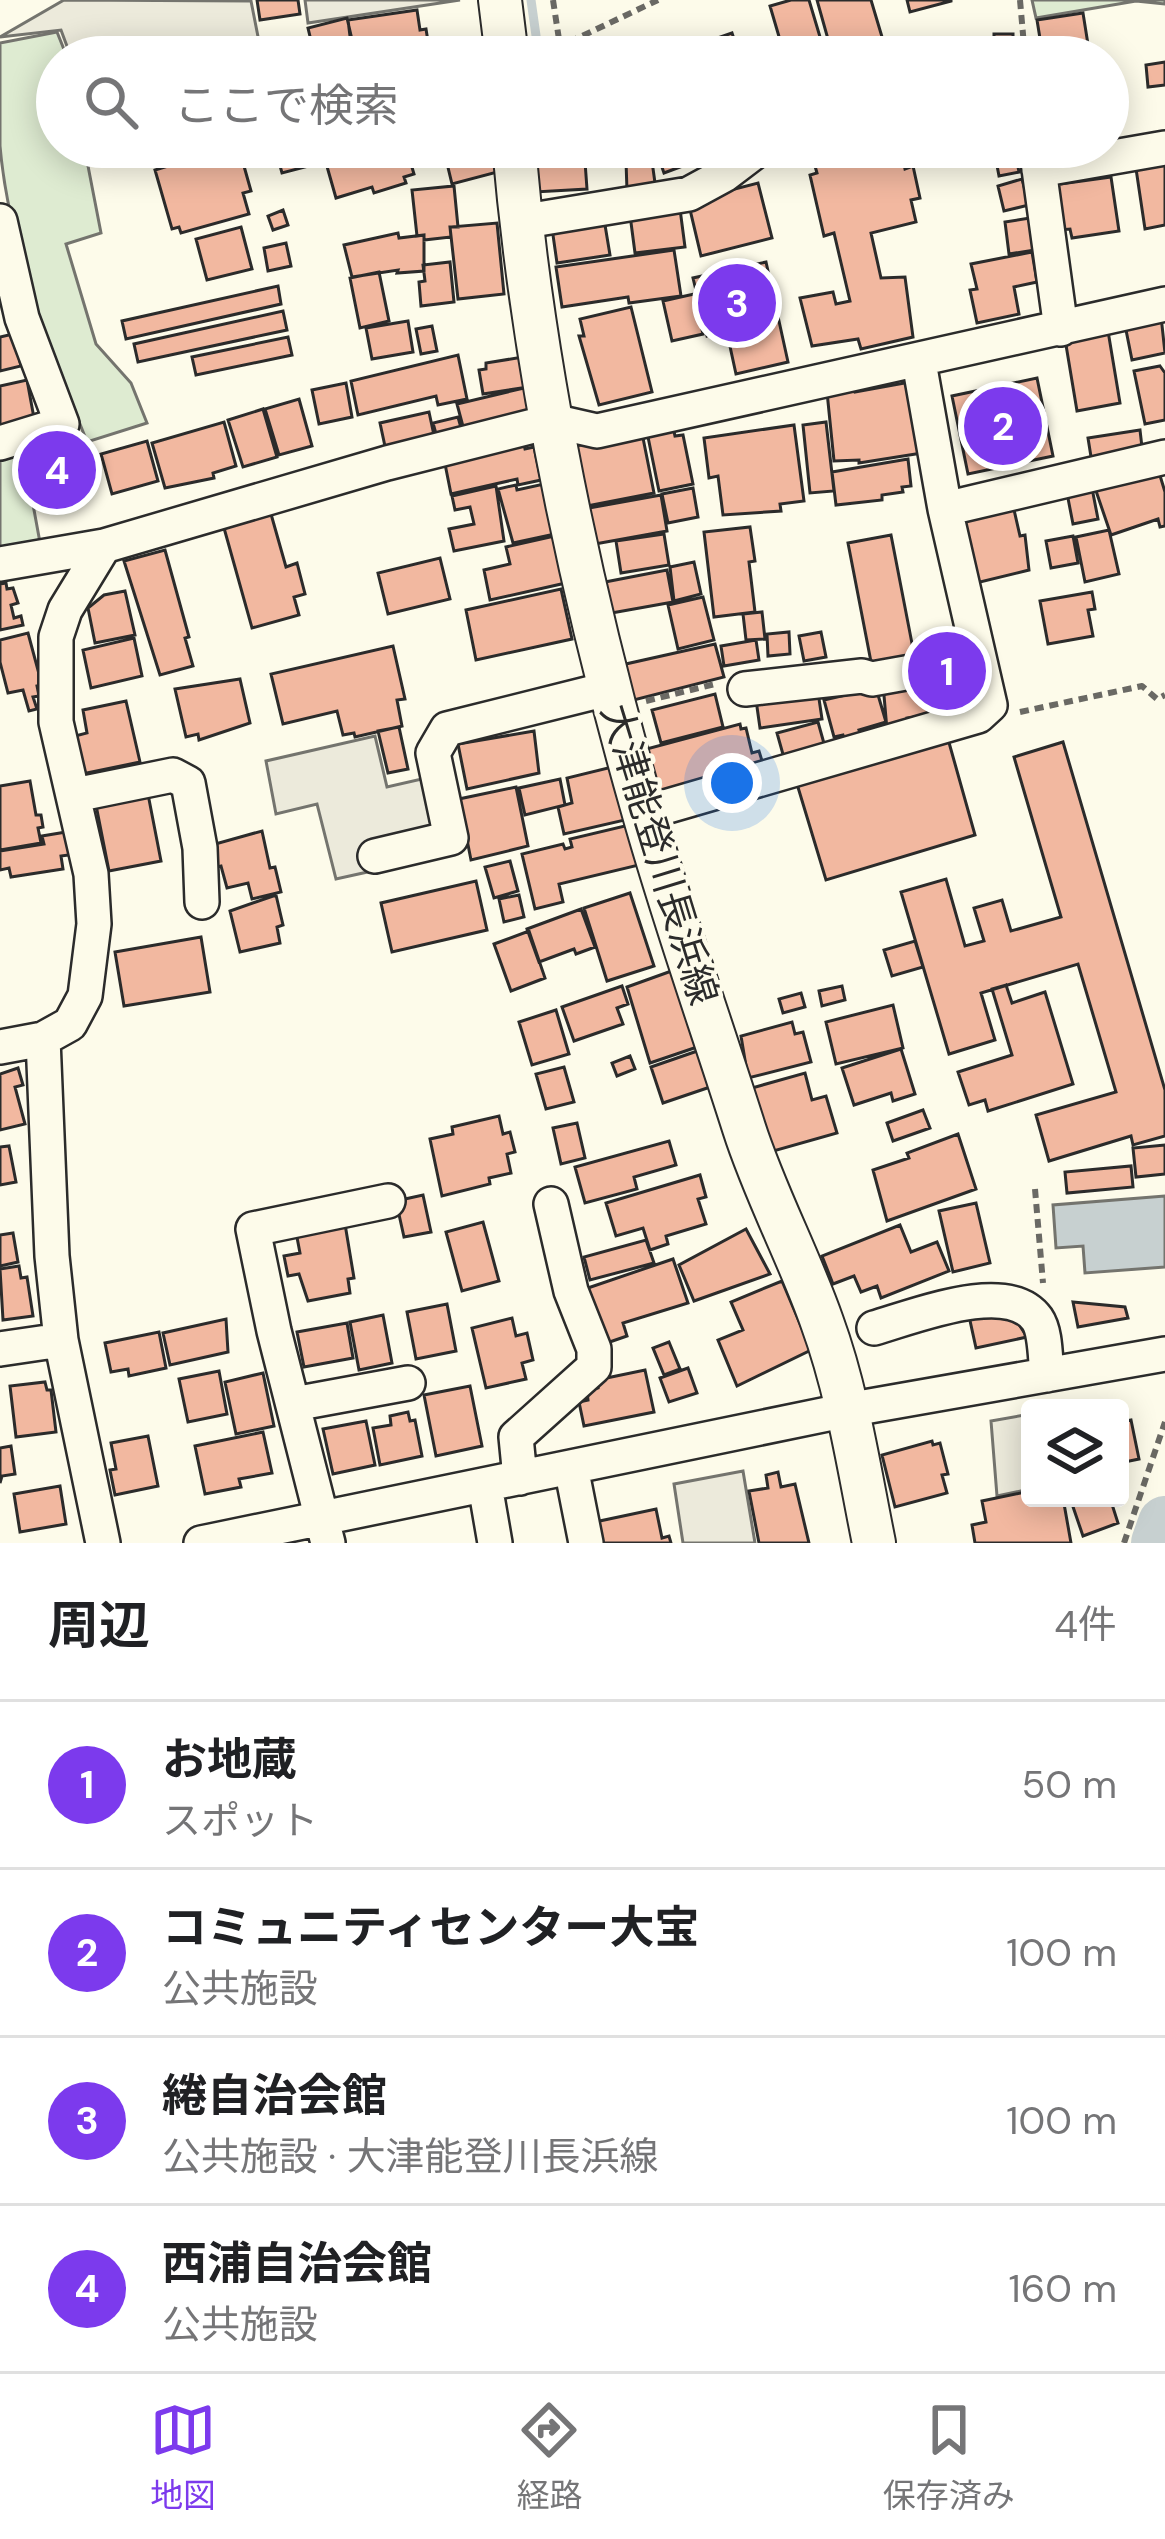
<!DOCTYPE html>
<html lang="ja">
<head>
<meta charset="utf-8">
<style>
  :root { --surface:#fff; --page:#f6f6f6; --text:#202124; --muted:#757577; --line:#e0e0e0; --accent:#7c3aed }
  body { margin:0; font-family:"DM Sans","Noto Sans JP",sans-serif; background:var(--page); color:var(--text) }
  .controls { position:absolute; right:36px; bottom:36px; display:grid; overflow:hidden; border-radius:12px; box-shadow:0 6px 30px #0003 }
  .controls button { width:108px; height:108px; display:grid; place-items:center; padding:0; border:0; border-bottom:3px solid var(--line); background:var(--surface); color:var(--text); font:60px sans-serif }
  .you { position:absolute; left:732px; top:783px; width:42px; height:42px; margin:-30px; border:9px solid #fff; border-radius:50%; background:#1a73e8; box-shadow:0 0 0 18px #1a73e833 }
  .badge { display:grid; place-items:center; width:78px; height:78px; border-radius:50%; background:var(--accent); color:#fff; font-size:39px; font-weight:700 }
  .pin { position:absolute; translate:-50% -50%; border:6px solid #fff; box-shadow:0 3px 12px #0006 }
  .list { margin:0; padding:0; list-style:none }
  h2 { display:flex; justify-content:space-between; align-items:center; height:156px; margin:0; padding:0 48px; font-size:51px }
  h2 small { font-size:39px; font-weight:400; color:var(--muted) }
  .list li { display:grid; grid-template-columns:78px 1fr auto; gap:36px; align-items:center; box-sizing:border-box; height:168px; padding:0 48px; border-top:3px solid var(--line) }
  .list b { display:block; font-size:45px; white-space:nowrap }
  .list p { margin:0; font-size:39px; white-space:nowrap; color:var(--muted) }
  .list em { font-size:39px; font-style:normal; color:var(--muted) }
  .icon { flex:none; width:66px; height:66px; fill:none; stroke:currentColor; stroke-width:2; stroke-linecap:round; stroke-linejoin:round }
  .map { position:relative; flex:none; width:1165px; height:1543px; overflow:hidden }
  .search { position:absolute; background:var(--surface); box-shadow:0 6px 30px #0003; left:36px; right:36px; top:36px; height:132px; display:flex; align-items:center; gap:30px; box-sizing:border-box; padding:0 42px; border-radius:66px; color:var(--muted); font-size:45px }
  .sheet { height:828px; background:var(--surface) }
  nav { display:flex; justify-content:space-around; align-items:center; box-sizing:border-box; height:168px; border-top:3px solid var(--line); background:var(--surface); font-size:33px; color:var(--muted) }
  nav a { display:grid; justify-items:center; gap:6px }
  nav .on { color:var(--accent) }
  .map>svg:first-child { display:block }
  .green { fill:#deebd1; stroke:#74746e; stroke-width:3 }
  .parking { fill:#eceadb; stroke:#74746e; stroke-width:3 }
  .water { fill:#c7d0d0; stroke:#74746e; stroke-width:3 }
  .lines { fill:none; stroke-linecap:round; stroke-linejoin:round }
  .stream { stroke:#c7d0d0; stroke-width:9 }
  .river { stroke:#c7d0d0; stroke-width:54 }
  .building { fill:#f2b8a0; stroke:#2b2b2b; stroke-width:3 }
  .minor-casing { stroke:#2b2b2b; stroke-width:38 }
  .major-casing { stroke:#2b2b2b; stroke-width:46 }
  .path { stroke:#6a6964; stroke-width:6; stroke-dasharray:9 6; stroke-linecap:butt }
  .minor { stroke:#fdfbea; stroke-width:33 }
  .major { stroke:#fdfbea; stroke-width:42 }
  .labels { text-anchor:middle; stroke-width:9; stroke-linejoin:round; paint-order:stroke }
  .street-label { font-size:39px; fill:#2b2b2b; stroke:#fdfbea }
</style>
</head>
<body>
<div class="map">
<svg width="1165" height="1543" viewBox="0 0 1165 1543">
  <rect width="100%" height="100%" fill="#fdfbea"/>
  <!-- green -->
  <path class="green" d="M1032 0H1165V4L1136 1 1036 18Z
    M57 32 67 57H57V147H101L106 162 88 166 101 233 66 244 96 344 131 383 147 423 87 442C50 348 9 249 0 146 0 113 0 77 0 43Z
    M23 450 41 548 0 555V454Z"/>
  <!-- parking -->
  <path class="parking" d="M64 0 251 1 262 57H71L61 30 0 37Z
    M305 0H460L308 23Z
    M375 736 387 787 426 778 438 832 372 871 336 879 317 804 276 814 266 761Z
    M1030 1414V1489L997 1496 991 1421Z
    M743 1471 755 1543H683L674 1484Z"/>
  <!-- water -->
  <path class="water" d="M1165 1196V1267L1085 1273 1083 1246 1056 1248 1053 1205Z"/>
  <g class="lines">
    <!-- stream -->
    <path class="stream" d="M531 0 539 57"/>
    <!-- river -->
    <path class="river" d="M1158 1543 1165 1523"/>
  </g>
  <!-- building -->
  <path class="building" d="M257 0H298L300 14 260 20Z
    M791 0H809L826 57H785L770 6Z
    M817 0H871L888 57H833Z
    M907 0H951V1L910 12Z
    M417 10 420 30 426 29 430 54 423 57H372L371 50 352 52 348 20Z
    M1083 13 1090 57H1043L1037 20Z
    M347 18 356 57H315L308 28Z
    M732 33 740 57H692L689 48Z
    M994 34H1013V54L958 57V41L994 40Z
    M1165 62V85L1148 87 1146 65Z
    M209 147H232L236 161 242 159 251 191 243 193 249 214 181 233 179 227 172 229 155 170 165 167 163 160Z
    M380 147H406L414 174 404 177 406 183 374 193 372 187 336 198 326 163Z
    M454 147H499L505 170 452 184 445 155 456 152Z
    M587 147H650L656 190 627 191 626 161H618L617 153 587 154Z
    M655 147H691L696 161 664 173Z
    M900 147 905 169 913 166 920 198 911 200 916 222 871 233 881 278 905 277 913 337 861 349 858 339 812 346 800 298 833 292 836 304 850 301 834 233 824 236 810 175 817 173 815 166Z
    M584 148 587 189 535 192 532 152Z
    M300 149 305 167 282 173 277 155Z
    M1015 152 1019 172 999 176 995 155Z
    M1135 162 1165 163V225L1145 229Z
    M1111 177 1119 231 1072 238 1070 229 1059 230 1053 185Z
    M1022 179 1029 205 1004 211 998 186Z
    M758 183 772 238 701 256 688 201Z
    M454 186 458 227H450L451 237 424 240V235L417 236 412 190Z
    M680 209 685 247 635 253 630 215Z
    M283 210 288 225 273 230 268 216Z
    M603 213 610 255 557 263 551 221Z
    M1036 217 1041 249 1009 254 1005 222Z
    M497 223 504 294 458 299 450 227Z
    M241 227 252 269 207 280 196 239Z
    M398 233 399 238 424 235V271L397 273 398 270 352 277 344 245Z
    M286 243 291 266 268 271 264 248Z
    M674 250 681 296 629 303 628 297 562 307 556 267Z
    M1032 252 1037 282 1014 287 1019 314 977 323 970 290 977 289 971 264Z
    M450 262 454 302 421 306 419 282 425 281 423 265Z
    M766 262 788 362 736 374 726 328 707 336 693 278Z
    M379 272 389 321 360 328 350 278Z
    M278 286 281 304 126 339 122 321Z
    M694 294 703 334 672 341 663 301Z
    M631 307 652 392 599 405 579 336H584L580 319Z
    M283 311 287 330 138 362 134 344Z
    M1161 316 1165 353 1132 360 1125 325Z
    M408 321 413 352 372 359 366 328Z
    M432 326 437 351 421 354 416 329Z
    M1108 331 1120 403 1077 411 1065 339Z
    M13 334 21 366 0 371V337Z
    M288 337 292 355 196 375 192 357Z
    M458 355 467 399 438 405 436 396 358 415 351 381Z
    M523 357 528 387 483 394 479 370 486 369V363Z
    M1160 366 1165 373V420L1145 424 1134 371Z
    M1037 378 1053 456 968 474 952 396Z
    M27 380 34 418 0 425V386Z
    M910 382 922 453 859 463V460L834 461 827 392 854 388 855 392Z
    M346 383 352 417 319 424 312 390Z
    M524 388 531 417 465 434 457 404Z
    M299 399 312 446 279 455 265 409Z
    M263 409 277 457 243 467 228 420Z
    M429 412 435 440 386 451 380 423Z
    M458 417 463 435 438 441 433 423Z
    M224 422 236 466 213 473 214 478 165 488 152 443Z
    M826 422 834 491 810 493 803 425Z
    M794 425 804 501 780 504 781 511 723 515 718 476 709 478 704 438Z
    M673 427 675 436 683 435 693 484 659 491 647 432Z
    M1140 430 1143 456 1092 463 1088 438Z
    M642 433 654 493 587 506 575 446Z
    M147 441 158 481 112 494 101 454Z
    M523 441 525 449 534 447 541 480 518 485 517 479 451 494 444 459Z
    M53 445 54 451 77 446 85 485 37 494 29 455H33L32 450Z
    M908 459 911 486 902 487 903 492 882 495V500L836 505 832 472Z
    M1158 469 1165 492V526L1160 527 1158 519 1111 535 1094 485Z
    M1091 483 1098 519 1073 524 1066 488Z
    M544 484 555 534 513 543 498 489 516 485 517 490Z
    M496 486 504 541 454 551 449 529 474 524 470 507 455 510 452 496Z
    M693 488 698 517 668 523 662 494Z
    M661 495 667 531 595 544 589 508Z
    M1012 501 1020 536 1025 535 1029 570 976 583 960 513Z
    M271 514 286 567 297 563 305 594 294 597 299 615 252 628 224 528Z
    M750 527 755 561 749 562 755 612 714 617 704 532Z
    M1109 530 1119 574 1085 582 1076 537Z
    M664 534 669 565 621 573 616 541Z
    M559 535 570 582 490 600 484 570 510 564 506 547Z
    M891 535 915 659 872 667 848 543Z
    M1073 536 1078 563 1051 568 1046 541Z
    M165 550 189 637 185 638 193 666 160 675 124 561Z
    M440 558 450 599 388 614 378 573Z
    M694 562 701 594 674 601 670 567Z
    M667 570 673 602 606 614 600 583Z
    M6 583 7 589 13 588 18 603 11 605 14 618 21 616 23 625 0 630V584Z
    M561 589 572 639 476 660 466 610Z
    M125 591 135 635 95 643 88 608 104 595Z
    M1092 592 1095 609 1088 610 1093 636 1048 644 1040 601Z
    M703 597 714 640 678 649 668 605Z
    M762 612 765 639 746 640 743 614Z
    M789 632 790 654 768 656 767 634Z
    M821 632 826 657 804 661 799 636Z
    M28 633 42 685 37 686 39 696 33 697 37 709 29 711 23 690 8 693 0 662V640Z
    M134 638 142 676 91 688 83 650Z
    M756 640 759 660 724 666 721 646Z
    M715 644 724 677 626 702 617 666Z
    M393 646 405 699 397 700 402 726 355 737 354 733 343 735 337 711 283 724 271 674Z
    M936 677 940 714 907 718 908 728 887 730 883 684Z
    M240 679 250 723 199 740 198 734 186 737 175 689Z
    M876 688 886 722 859 730 861 735 845 740 843 735 834 737 824 700Z
    M818 692 822 719 760 728 756 700Z
    M715 694 723 727 661 743 652 710Z
    M126 701 140 762 82 774 75 736 87 733 83 710Z
    M818 722 825 747 784 758 777 733Z
    M740 724 741 729 746 728 752 753 759 751 763 764 651 794 639 751Z
    M399 727 408 769 388 773 378 731Z
    M534 731 539 773 467 789 458 744Z
    M948 739 975 835 826 880 797 784Z
    M1063 742 1165 1090V1136L1133 1145 1131 1136 1049 1161 1036 1115 1116 1092 1078 964 981 993 995 1040 949 1054 901 892 946 879 965 946 984 941 974 908 1002 900 1011 931 1061 917 1014 757Z
    M612 767 625 820 564 834 558 807 572 803 567 778Z
    M560 779 565 805 525 815 519 788Z
    M30 781 36 815H41L43 827 38 828 41 843 0 850V786Z
    M516 787 528 846 471 860 459 799Z
    M147 789 161 861 109 871 95 800Z
    M629 825 639 865 559 884 563 902 535 909 522 854 563 844 565 849 572 847 570 839Z
    M72 831 76 854 61 856 63 869 11 877 9 868 0 870V851L44 844 42 836Z
    M262 831 270 868 275 867 281 892 252 899 248 883 227 888 221 866 213 868 208 846Z
    M510 861 518 891 494 898 485 867Z
    M476 881 487 930 392 952 381 903Z
    M630 893 654 966 607 981 584 908Z
    M276 895 283 925 277 927 280 943 240 952 230 911Z
    M519 895 524 917 504 922 499 899Z
    M581 909 595 947 576 954 574 949 539 962 527 929Z
    M529 931 545 978 511 991 494 944Z
    M201 937 210 992 124 1006 115 952Z
    M915 941 923 967 892 976 884 950Z
    M677 969 703 1045 650 1063 627 987Z
    M1006 985 1012 1003 1045 992 1073 1084 988 1111 985 1100 969 1105 958 1072 1012 1055 992 989Z
    M622 986 628 1004 617 1008 623 1024 574 1041 562 1007Z
    M842 986 845 1000 822 1006 819 991Z
    M801 993 805 1007 783 1013 779 999Z
    M893 1005 903 1048 836 1064 826 1022Z
    M556 1010 569 1054 532 1065 519 1022Z
    M792 1022 795 1034 803 1032 811 1062 748 1078 741 1036Z
    M706 1048 719 1084 663 1103 651 1067Z
    M901 1049 915 1094 893 1101 891 1093 854 1105 842 1068Z
    M630 1056 635 1069 617 1076 612 1063Z
    M564 1067 574 1102 546 1109 536 1074Z
    M18 1068 23 1085 15 1087 25 1124 0 1130V1074Z
    M805 1073 812 1100 826 1096 837 1133 770 1152 752 1088Z
    M923 1110 930 1128 893 1141 887 1123Z
    M499 1116 503 1134 510 1132 515 1152 507 1154 511 1173 489 1178 490 1184 442 1196 430 1139 453 1134 452 1127Z
    M577 1123 585 1158 561 1164 553 1128Z
    M958 1134 976 1189 887 1221 873 1170 909 1158 907 1153Z
    M669 1141 676 1165 634 1177 637 1189 585 1203 575 1167Z
    M1165 1145V1174L1136 1177 1133 1148Z
    M9 1146 16 1182 0 1185V1147Z
    M1131 1166 1133 1187 1067 1193 1065 1172Z
    M700 1175 706 1197 698 1199 706 1224 666 1236 668 1244 650 1250 643 1228 616 1236 606 1203Z
    M423 1195 431 1232 404 1237 396 1201Z
    M976 1203 990 1263 953 1272 939 1211Z
    M344 1218 354 1278 348 1279 350 1293 308 1301 299 1274 288 1276 284 1256 300 1253 295 1227Z
    M483 1222 499 1281 462 1291 446 1232Z
    M900 1225 911 1252 937 1242 949 1271 881 1298 877 1286 861 1292 854 1276 833 1284 822 1256Z
    M746 1229 770 1274 694 1301 679 1265Z
    M13 1233 18 1262 0 1266V1235Z
    M646 1240 654 1263 590 1280 584 1257Z
    M673 1259 688 1303 623 1323 627 1336 601 1345 582 1290Z
    M19 1266 21 1278 27 1277 33 1316 3 1320 0 1269Z
    M782 1281 811 1350 737 1386 718 1340 743 1330 731 1302Z
    M1073 1302 1125 1307 1128 1318 1078 1327Z
    M447 1304 456 1351 416 1359 407 1312Z
    M383 1315 392 1363 359 1370 350 1322Z
    M969 1316 1015 1318 1027 1337 976 1348Z
    M512 1318 516 1336 527 1333 533 1360 522 1363 526 1379 486 1388 472 1328Z
    M226 1319 228 1352 170 1365 163 1333Z
    M347 1323 353 1358 304 1367 297 1332Z
    M159 1332 166 1368 129 1376 128 1369 111 1372 105 1343Z
    M669 1342 680 1369 664 1375 653 1348Z
    M688 1368 697 1393 669 1402 660 1378Z
    M645 1370 654 1412 584 1426 579 1402 588 1400 587 1391 598 1388 597 1380Z
    M219 1371 227 1414 188 1422 179 1379Z
    M263 1373 274 1426 236 1434 225 1382Z
    M45 1382 47 1390H51L56 1432 16 1437 10 1386Z
    M470 1386 482 1446 436 1456 424 1395Z
    M408 1412 410 1421 415 1420 422 1456 380 1465 373 1428 391 1425 390 1416Z
    M1131 1420 1139 1459 1120 1463V1422Z
    M366 1421 375 1465 333 1474 323 1429Z
    M263 1432 272 1473 239 1479 241 1487 205 1494 195 1446Z
    M148 1436 158 1486 115 1495 110 1470 116 1469 111 1443Z
    M932 1441 933 1445 940 1443 948 1474 942 1475 947 1493 895 1507 882 1455Z
    M11 1446 15 1474 2 1476 0 1483V1448Z
    M778 1472 781 1487 795 1484 809 1543H759L749 1491 768 1488 766 1475Z
    M60 1486 66 1524 20 1532 14 1494Z
    M1030 1491V1498H1063L1071 1543H975L972 1525 986 1522 982 1501Z
    M1070 1498H1110L1118 1523 1083 1536Z
    M656 1509 662 1538 669 1536 671 1543H599L595 1522Z"/>
  <g class="lines">
    <!-- minor casing -->
    <g class="minor-casing">
      <path id="minor" d="M1036 147 1061 329
        M1039 170 1165 148
        M0 221 22 318 62 424 0 443
        M520 222 689 194 724 175 761 147
        M919 362 945 509 1165 457
        M0 564 104 546 387 463 553 421 597 431 1165 304
        M745 689 862 676 872 679 978 660
        M75 795 173 775 188 783 200 848 202 902
        M644 813 978 716 990 705 945 509
        M375 856 451 838 433 753 447 729 611 688
        M43 1039 52 1256 61 1340 103 1543
        M0 1047 43 1039 70 1024 85 996 94 924 91 874 56 722V637L65 610 104 546
        M874 1328C913 1317 1008 1278 1037 1319 1046 1332 1045 1358 1047 1375
        M0 1349 61 1340
        M294 1404 408 1383
        M571 1467 586 1543
        M520 1478 516 1437 594 1367V1349L571 1291 551 1204
        M485 1485 495 1543
        M201 1543 847 1410 1165 1354
        M328 1543 274 1331 253 1229 388 1201"/>
    </g>
    <!-- major casing -->
    <g class="major-casing">
      <path id="major" d="M500 0 507 57
        M514 147C533 369 581 593 642 807 672 915 710 1021 744 1128 765 1194 799 1256 822 1322 848 1393 859 1469 874 1543"/>
    </g>
    <!-- path -->
    <path class="path" d="M553 0 560 46
      M1020 0 1025 57
      M542 55 658 0
      M646 701 715 684
      M1020 712 1142 686 1157 699 1165 695
      M1035 1189 1043 1283
      M1124 1543 1165 1422"/>
    <!-- minor -->
    <use href="#minor" class="minor"/>
    <!-- major -->
    <use href="#major" class="major"/>
  </g>
  <g class="labels">
    <!-- street labels -->
    <g class="street-label">
      <text transform="translate(660 854) rotate(73)" y="14">大津能登川長浜線</text>
    </g>
  </g>
</svg>
<div class="controls">
<button><svg class="icon" aria-label="layers" viewBox="0 0 24 24"><path d="M12 4l9 5-9 5-9-5zM3 14l9 5 9-5"/></svg></button>
</div>
<div class="you"></div>
<div class="pin badge" style="left:947px;top:671px">1</div>
<div class="pin badge" style="left:1003px;top:426px">2</div>
<div class="pin badge" style="left:737px;top:303px">3</div>
<div class="pin badge" style="left:57px;top:470px">4</div>
<div class="search"><svg class="icon" aria-label="search" viewBox="0 0 24 24"><circle cx="10" cy="10" r="6"/><path d="M15 15l6 6"/></svg>ここで検索</div>
</div>
<section class="sheet">
<h2>周辺<small>4件</small></h2>
<ul class="list">
<li><span class="badge">1</span><div><b>お地蔵</b><p>スポット</p></div><em>50 m</em></li>
<li><span class="badge">2</span><div><b>コミュニティセンター大宝</b><p>公共施設</p></div><em>100 m</em></li>
<li><span class="badge">3</span><div><b>綣自治会館</b><p>公共施設 · 大津能登川長浜線</p></div><em>100 m</em></li>
<li><span class="badge">4</span><div><b>西浦自治会館</b><p>公共施設</p></div><em>160 m</em></li>
</ul>
</section>
<nav>
<a class="on"><svg class="icon" aria-label="map" viewBox="0 0 24 24"><path d="M3 6l6-2 6 2 6-2v14l-6 2-6-2-6 2zM9 4v14M15 6v14"/></svg>地図</a>
<a><svg class="icon" aria-label="directions" viewBox="0 0 24 24"><path d="M12 3l9 9-9 9-9-9zM9 14v-3h6M13 9l2 2-2 2"/></svg>経路</a>
<a><svg class="icon" aria-label="saved" viewBox="0 0 24 24"><path d="M7 4h10v16l-5-4-5 4z"/></svg>保存済み</a>
</nav>
</body>
</html>
